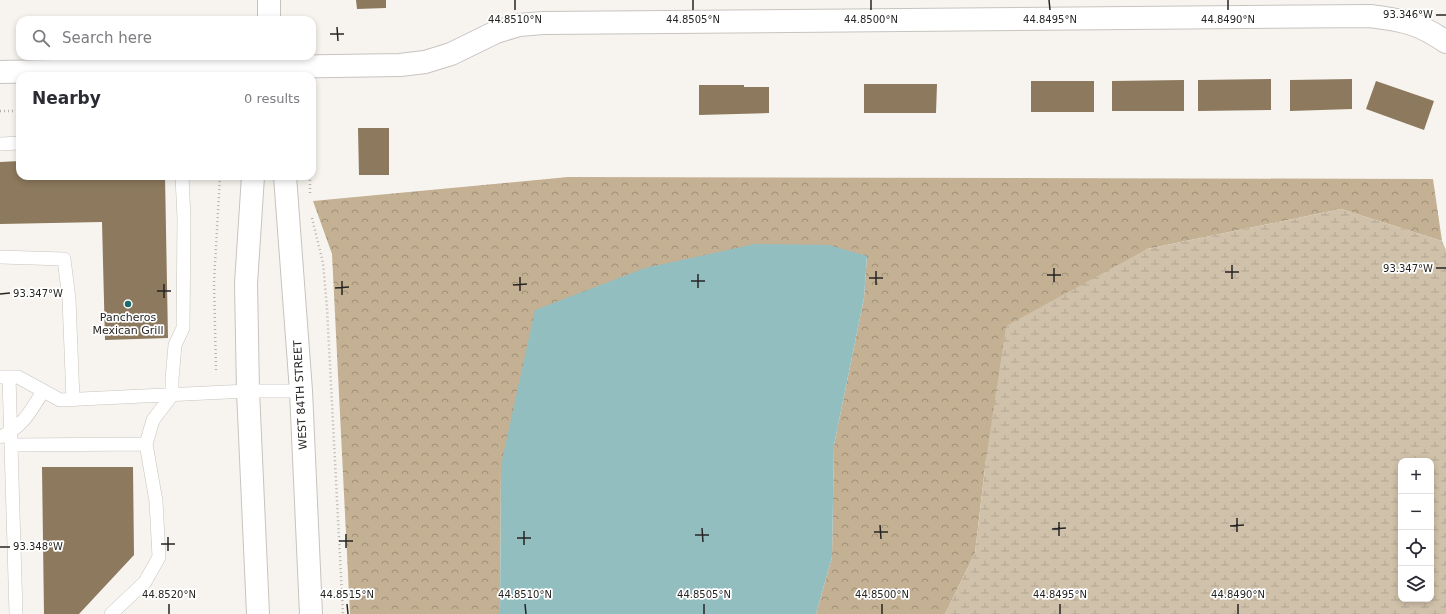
<!DOCTYPE html>
<html lang="en">
<head>
<meta charset="utf-8">
<style>
  :root { --surface:#fff; --page:#f2f2f3; --text:#2b2b33; --muted:#7c7c81; --line:#e1e1e2 }
  body { margin:0; font-family:"DejaVu Sans",sans-serif; background:var(--page); color:var(--text) }
  .controls { position:absolute; right:12px; bottom:12px; display:grid; overflow:hidden; border-radius:8px; box-shadow:0 2px 6px #0003 }
  .controls button { width:36px; height:36px; display:grid; place-items:center; padding:0; border:0; border-bottom:1px solid var(--line); background:var(--surface); color:var(--text); font:20px sans-serif }
  .list { margin:0; padding:0; list-style:none }
  h2 { display:flex; justify-content:space-between; align-items:center; height:52px; margin:0; padding:0 16px; font-size:17px }
  h2 small { font-size:13px; font-weight:400; color:var(--muted) }
  .icon { flex:none; width:22px; height:22px; fill:none; stroke:currentColor; stroke-width:2; stroke-linecap:round; stroke-linejoin:round }
  .map { position:relative; flex:none; width:1446px; height:614px; overflow:hidden }
  .search { position:absolute; background:var(--surface); box-shadow:0 2px 6px #0003; left:16px; top:16px; width:300px; height:44px; display:flex; align-items:center; gap:10px; box-sizing:border-box; padding:0 14px; border-radius:12px; color:var(--muted); font-size:15px }
  .panel { position:absolute; background:var(--surface); box-shadow:0 2px 6px #0003; left:16px; top:72px; width:300px; height:108px; border-radius:12px }
  .map>svg:first-child { display:block }
  .forest { fill:url(#forest-crowns) }
  .wetland { fill:url(#wetland-marsh); fill-rule:evenodd }
  .water { fill:#93bec0 }
  .building { fill:#8c795e }
  .lines { fill:none; stroke-linecap:round; stroke-linejoin:round }
  .service-casing { stroke:#c7c4c0; stroke-width:14 }
  .minor-casing { stroke:#c7c4c0; stroke-width:24 }
  .tertiary-casing { stroke:#c7c4c0; stroke-width:24 }
  .path { stroke:#b5b3ae; stroke-width:2.5; stroke-dasharray:1 3; stroke-linecap:butt }
  .service { stroke:#fff; stroke-width:13 }
  .minor { stroke:#fff; stroke-width:22 }
  .tertiary { stroke:#fff; stroke-width:22 }
  .ticks { fill:none; stroke:#262523; stroke-width:1.5 }
  .poi-dot { fill:#1d6a6d; stroke:#fff; stroke-width:1.5 }
  .labels { text-anchor:middle; stroke-width:3.5; stroke-linejoin:round; paint-order:stroke }
  .poi-label { font-size:11px; fill:#262523; stroke:#fff }
  .street-label { font-size:11px; fill:#262523; stroke:#fff }
  .ticks-label { font-size:10px; text-anchor:middle; fill:#262523; stroke:#fff; stroke-width:3.5; stroke-linejoin:round; paint-order:stroke }
</style>
</head>
<body>
<div class="map">
<svg width="1446" height="614" viewBox="0 0 1446 614">
  <defs>
    <pattern id="forest-crowns" width="20" height="18" patternUnits="userSpaceOnUse"><rect width="20" height="18" fill="#c4b093"/><path d="M2 6a3 3 0 1 1 6 0M12 15a3 3 0 1 1 6 0" fill="none" stroke="#9f8f78"/></pattern>
    <pattern id="wetland-marsh" width="20" height="14" patternUnits="userSpaceOnUse"><rect width="20" height="14" fill="#d0c1aa"/><path d="M1 5h8M5 5V1M11 12h8M15 12V8" fill="none" stroke="#b2a692"/></pattern>
  </defs>
  <rect width="100%" height="100%" fill="#f7f4ef"/>
  <!-- forest -->
  <path class="forest" d="M568 177 1433 179 1442 241 1341 209 1147 249 986 459 975 553 945 614H816L832 557 834 445 864 298 867 256 501 465 500 614H350L332 254 313 201Z"/>
  <!-- wetland -->
  <path class="wetland" d="M1341 209 1442 241 1446 250V614H945L975 553 986 459 1006 326 1147 249ZM1401 461H1431V599H1401Z"/>
  <!-- water -->
  <path class="water" d="M755 244 829 245 867 256 864 298 834 445 832 557 816 614H500L501 465 535 310 645 268Z"/>
  <!-- building -->
  <path class="building" d="M356 0H386V8L357 9Z
    M1271 79V110L1198 111V80Z
    M1352 79V109L1290 111V80Z
    M1184 80V111H1112V81Z
    M1031 81H1094V112H1031Z
    M1376 81 1434 101 1424 130 1366 109Z
    M864 84H937L936 113H864Z
    M699 85H744V87H769V113L699 115Z
    M358 128H389V175H359Z
    M20 161V176H165L168 338 105 340 102 222 0 224V162Z
    M42 467H133L134 555 79 614H44Z"/>
  <g class="lines">
    <!-- service casing -->
    <g class="service-casing">
      <path id="service" d="M0 144 20 143
        M0 257 64 259 69 299 73 400
        M0 377H18L60 400 248 391H301
        M9 377 16 614
        M0 437C22 428 31 411 43 391
        M12 445 146 444
        M111 614 145 582 159 557 156 501 146 444 153 420 172 395V379L175 345 183 328 184 219 182 176"/>
    </g>
    <!-- minor casing -->
    <g class="minor-casing">
      <path id="minor" d="M270 67 400 65 425 62 451 54 496 32 519 25 543 23 1370 16C1402 20 1419 23 1446 42"/>
    </g>
    <!-- tertiary casing -->
    <g class="tertiary-casing">
      <path id="tertiary" d="M269 0V20
        M0 72 270 67
        M253 176 246 284 248 391 258 614
        M285 176 301 391 311 614"/>
    </g>
    <!-- path -->
    <path class="path" d="M0 111H20
      M310 176V195
      M312 218 323 263 327 308 343 614
      M216 370 214 282 220 176"/>
    <!-- service -->
    <use href="#service" class="service"/>
    <!-- minor -->
    <use href="#minor" class="minor"/>
    <!-- tertiary -->
    <use href="#tertiary" class="tertiary"/>
  </g>
  <!-- ticks -->
  <path class="ticks" d="M515 0V10M693 0V10M871 0V10M1049 0 1050 10M1228 0V10M1436 15H1446M337 27 338 41M330 34H344M1232 265V279M1054 268V282M1436 268H1446M876 271V285M1225 272H1239M698 274V288M1047 275H1061M520 277V291M869 278H883M342 281V295M691 281H705M164 284V298M513 285 527 284M335 288 349 287M157 291H171M0 294 10 293M1237 518V532M1059 522V536M880 525 881 539M1230 526 1244 525M702 528 703 542M1052 529 1066 528M524 531V545M874 532H888M346 534V548M695 535H709M168 537V551M517 538H531M339 541H353M161 544H175M0 547H10M169 604V614M347 604 348 614M525 604 526 614M704 604V614M882 604V614M1060 604V614M1238 604V614"/>
  <!-- markers -->
  <circle class="poi-dot" cx="128" cy="304" r="4"/>
  <g class="labels">
    <!-- poi labels -->
    <g class="poi-label">
      <text x="128" y="321">Pancheros<tspan x="128" dy="13">Mexican Grill</tspan></text>
    </g>
    <!-- street labels -->
    <g class="street-label">
      <text transform="translate(300 395) rotate(-93)" y="4">WEST 84TH STREET</text>
    </g>
  </g>
  <g class="ticks-label">
    <text x="1408" y="18">93.346°W</text>
    <text x="515" y="23">44.8510°N</text>
    <text x="693" y="23">44.8505°N</text>
    <text x="871" y="23">44.8500°N</text>
    <text x="1050" y="23">44.8495°N</text>
    <text x="1228" y="23">44.8490°N</text>
    <text x="1408" y="272">93.347°W</text>
    <text x="38" y="297">93.347°W</text>
    <text x="38" y="550">93.348°W</text>
    <text x="169" y="598">44.8520°N</text>
    <text x="347" y="598">44.8515°N</text>
    <text x="525" y="598">44.8510°N</text>
    <text x="704" y="598">44.8505°N</text>
    <text x="882" y="598">44.8500°N</text>
    <text x="1060" y="598">44.8495°N</text>
    <text x="1238" y="598">44.8490°N</text>
  </g>
</svg>
<div class="controls">
<button>+</button>
<button>−</button>
<button><svg class="icon" aria-label="locate" viewBox="0 0 24 24"><circle cx="12" cy="12" r="6"/><path d="M12 2v4M12 18v4M2 12h4M18 12h4"/></svg></button>
<button><svg class="icon" aria-label="layers" viewBox="0 0 24 24"><path d="M12 4l9 5-9 5-9-5zM3 14l9 5 9-5"/></svg></button>
</div>
<div class="search"><svg class="icon" aria-label="search" viewBox="0 0 24 24"><circle cx="10" cy="10" r="6"/><path d="M15 15l6 6"/></svg>Search here</div>
<section class="panel">
<h2>Nearby<small>0 results</small></h2>
<ul class="list">
</ul>
</section>
</div>
</body>
</html>
